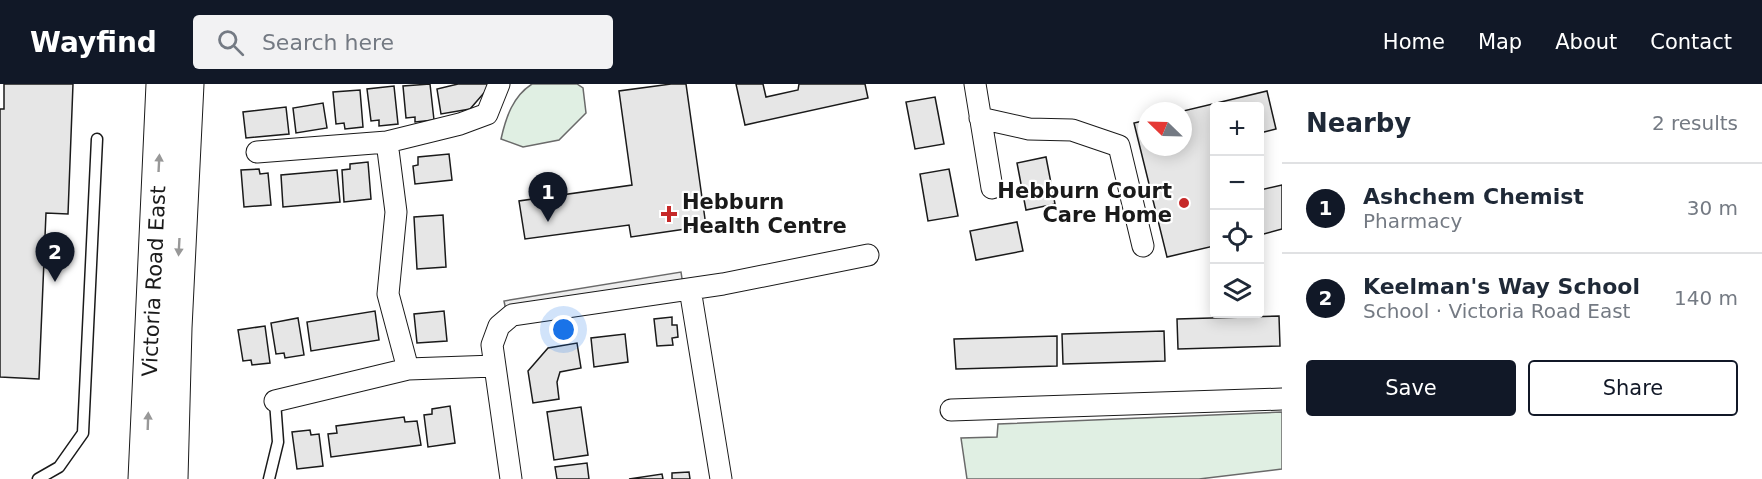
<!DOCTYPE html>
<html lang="en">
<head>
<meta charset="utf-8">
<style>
  :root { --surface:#fff; --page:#f2f2f3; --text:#1f2937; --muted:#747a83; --line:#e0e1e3; --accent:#111827 }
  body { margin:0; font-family:"DejaVu Sans",sans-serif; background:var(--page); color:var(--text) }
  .controls { position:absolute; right:18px; top:18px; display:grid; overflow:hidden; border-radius:6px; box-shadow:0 3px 15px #0003 }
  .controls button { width:54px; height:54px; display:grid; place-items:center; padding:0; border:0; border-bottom:2px solid var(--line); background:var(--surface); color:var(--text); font:30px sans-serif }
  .compass { position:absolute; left:1138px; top:18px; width:54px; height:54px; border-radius:50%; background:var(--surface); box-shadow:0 3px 15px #0003; rotate:293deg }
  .you { position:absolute; left:564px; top:246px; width:21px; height:21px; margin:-15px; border:4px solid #fff; border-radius:50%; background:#1a73e8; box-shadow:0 0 0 9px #1a73e833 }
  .badge { display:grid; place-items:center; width:39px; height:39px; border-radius:50%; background:var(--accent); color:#fff; font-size:20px; font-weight:700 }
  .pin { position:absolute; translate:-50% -50px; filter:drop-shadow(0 2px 3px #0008) }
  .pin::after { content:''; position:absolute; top:32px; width:21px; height:18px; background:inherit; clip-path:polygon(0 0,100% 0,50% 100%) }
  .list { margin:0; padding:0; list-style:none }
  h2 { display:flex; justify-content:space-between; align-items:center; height:78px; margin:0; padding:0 24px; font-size:26px }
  h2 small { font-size:20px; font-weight:400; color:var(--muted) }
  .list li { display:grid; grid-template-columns:39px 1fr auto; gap:18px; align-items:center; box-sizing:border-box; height:90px; padding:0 24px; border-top:2px solid var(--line) }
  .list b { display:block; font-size:22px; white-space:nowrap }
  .list p { margin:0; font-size:20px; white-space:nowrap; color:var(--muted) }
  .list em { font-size:20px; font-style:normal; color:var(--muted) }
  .actions { display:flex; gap:12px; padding:18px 24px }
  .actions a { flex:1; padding:14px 0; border:2px solid var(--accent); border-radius:6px; text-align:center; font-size:21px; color:var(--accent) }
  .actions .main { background:var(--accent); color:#fff }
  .icon { flex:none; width:33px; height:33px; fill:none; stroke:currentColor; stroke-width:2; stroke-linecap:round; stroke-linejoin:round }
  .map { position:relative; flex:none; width:1282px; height:395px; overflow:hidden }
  header { display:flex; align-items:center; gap:36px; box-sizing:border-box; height:84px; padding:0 30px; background:var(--accent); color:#fff }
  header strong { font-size:28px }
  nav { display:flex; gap:33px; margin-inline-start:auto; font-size:21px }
  .search { width:420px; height:54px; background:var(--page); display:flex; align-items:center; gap:15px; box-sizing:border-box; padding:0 21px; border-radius:6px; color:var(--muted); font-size:22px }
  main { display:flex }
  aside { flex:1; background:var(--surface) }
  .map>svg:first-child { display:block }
  .green { fill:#e0efe3; stroke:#6a6a6a; stroke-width:1.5 }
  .parking { fill:#ededed; stroke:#6a6a6a; stroke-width:1.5 }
  .building { fill:#e6e6e6; stroke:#1a1a1a; stroke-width:1.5 }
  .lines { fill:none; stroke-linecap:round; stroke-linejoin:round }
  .lane-casing { stroke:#1a1a1a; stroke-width:13 }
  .street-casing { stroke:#1a1a1a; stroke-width:23 }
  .primary-casing { stroke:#1a1a1a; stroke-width:35 }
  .lane { stroke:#fff; stroke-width:10 }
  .street { stroke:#fff; stroke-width:21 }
  .primary { stroke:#fff; stroke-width:33 }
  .oneway { fill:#989898 }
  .poi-dot { fill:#c62828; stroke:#fff; stroke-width:2 }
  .labels { text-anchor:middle; stroke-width:4.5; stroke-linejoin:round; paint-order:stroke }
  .poi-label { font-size:21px; font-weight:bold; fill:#1a1a1a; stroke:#fff; text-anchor:end }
  .street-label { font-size:21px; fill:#1a1a1a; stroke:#fff }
</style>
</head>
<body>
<header>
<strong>Wayfind</strong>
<div class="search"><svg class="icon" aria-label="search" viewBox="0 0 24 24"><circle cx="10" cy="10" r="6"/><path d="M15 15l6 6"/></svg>Search here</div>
<nav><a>Home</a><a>Map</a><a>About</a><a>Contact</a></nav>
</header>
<main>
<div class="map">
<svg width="1282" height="395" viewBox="0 0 1282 395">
  <rect width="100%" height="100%" fill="#fff"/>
  <!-- green -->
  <path class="green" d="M532 0H577L583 4 586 29 559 56 523 63 501 55C506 33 513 12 532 0Z
    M1282 328V385L1199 395H967L961 354 997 353 998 340Z"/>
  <!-- parking -->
  <path class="parking" d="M681 188 685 214 509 241 504 217Z"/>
  <!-- building -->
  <path class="building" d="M4 0H73L68 130 46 129 39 295 0 293V25H4Z
    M430 0 434 36 415 38V33L406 34 403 2Z
    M458 0H490V2L470 25 441 30 437 5Z
    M671 0H686L706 142 631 153 629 141 525 155 519 117 632 101 619 7Z
    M736 0H763L766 13 798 6 799 0H865L868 14 745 41Z
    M394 2 398 40 379 42V36L371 37 367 5Z
    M360 6 363 43 345 45 344 39 336 40 333 8Z
    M1267 7 1276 45 1260 49V22H1214V60L1211 61 1214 76V162L1167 173 1134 39 1147 36V63H1183V27Z
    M935 13 944 60 915 65 906 18Z
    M323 19 327 44 296 49 293 24Z
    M286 23 289 50 246 54 243 28Z
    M449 70 452 96 415 100 413 82 418 81V73Z
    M1046 73 1055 120 1026 126 1017 79Z
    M368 78 371 115 344 118 342 86 350 85V80Z
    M259 85 260 90 268 89 271 121 244 123 241 86Z
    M949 85 958 132 928 137 920 90Z
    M337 86 340 118 283 123 281 91Z
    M1282 101V145L1260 151V106Z
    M443 131 446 183 417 185 414 133Z
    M1017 138 1023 167 976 176 970 147Z
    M375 227 379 256 311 267 307 238Z
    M444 227 447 257 417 259 414 230Z
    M1279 232 1280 262 1178 265 1177 235Z
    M672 233V241H677L678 253 672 254 673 261 657 262 654 235Z
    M298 234 304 271 285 274 284 269 276 270 271 239Z
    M265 242 270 279 252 281 251 276 243 277 238 246Z
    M1164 247 1165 277 1063 280 1062 250Z
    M625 250 628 278 594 283 591 254Z
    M1057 252V282L956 285 954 255Z
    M577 259 581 284 560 288 557 298 559 315 533 319 528 287 548 264Z
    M450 322 455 359 428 363 424 331 432 330V325Z
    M581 323 588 371 554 376 547 328Z
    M404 333 405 338 417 337 421 361 331 373 328 350 337 349 336 342Z
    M310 346 311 351 319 350 323 382 297 385 292 348Z
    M587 379 589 395H557L555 383Z
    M689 388 690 395H672V389Z
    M662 390 663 395H629Z"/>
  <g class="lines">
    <!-- lane casing -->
    <g class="lane-casing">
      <path id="lane" d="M38 395 59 383 83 349 97 55
        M269 395 278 358 275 317"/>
    </g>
    <!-- street casing -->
    <g class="street-casing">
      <path id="street" d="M975 0 992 104
        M980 34 1029 45 1072 46 1119 62 1143 162
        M387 58 396 128 388 210 408 285
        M257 68 387 58 460 40 487 30 499 0
        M690 205 721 395
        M275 317 408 285 495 282
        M951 326 1282 315
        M511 395 492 261 499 242 512 231 723 200 868 171"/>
    </g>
    <!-- primary casing -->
    <g class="primary-casing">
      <g id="primary">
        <path id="s1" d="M145 395 163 0"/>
        <path d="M171 395 175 244 187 0"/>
      </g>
    </g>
    <!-- lane -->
    <use href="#lane" class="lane"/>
    <!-- street -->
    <use href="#street" class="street"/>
    <!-- primary -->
    <use href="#primary" class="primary"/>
  </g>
  <!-- one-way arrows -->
  <defs><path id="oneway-solid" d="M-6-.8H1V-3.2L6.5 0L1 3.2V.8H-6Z" transform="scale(1.5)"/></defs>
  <g class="oneway">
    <use href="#oneway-solid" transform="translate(159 79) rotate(-87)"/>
    <use href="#oneway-solid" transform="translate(179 163) rotate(93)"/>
    <use href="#oneway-solid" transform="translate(148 337) rotate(-88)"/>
  </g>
  <!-- markers -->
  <g class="poi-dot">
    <circle cx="1184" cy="119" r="6"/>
    <path d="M666 121h6v6h6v6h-6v6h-6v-6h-6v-6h6z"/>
  </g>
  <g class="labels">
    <!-- poi labels -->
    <g class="poi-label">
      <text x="1172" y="114">Hebburn Court<tspan x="1172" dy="24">Care Home</tspan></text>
      <text x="682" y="125" text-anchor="start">Hebburn<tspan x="682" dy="24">Health Centre</tspan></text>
    </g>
    <!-- street labels -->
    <g class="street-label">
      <text dy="7" stroke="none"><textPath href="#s1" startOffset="198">Victoria Road East</textPath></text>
    </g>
  </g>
</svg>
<div class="controls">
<button>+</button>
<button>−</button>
<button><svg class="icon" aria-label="locate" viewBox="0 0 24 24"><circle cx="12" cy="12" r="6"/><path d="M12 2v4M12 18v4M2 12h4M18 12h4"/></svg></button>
<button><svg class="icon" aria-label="layers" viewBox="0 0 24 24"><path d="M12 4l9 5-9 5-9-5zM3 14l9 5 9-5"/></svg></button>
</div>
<svg class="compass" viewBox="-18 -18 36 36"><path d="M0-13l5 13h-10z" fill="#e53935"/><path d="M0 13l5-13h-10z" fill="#747a83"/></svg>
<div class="you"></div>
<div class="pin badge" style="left:548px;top:138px">1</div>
<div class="pin badge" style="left:55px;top:198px">2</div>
</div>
<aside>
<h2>Nearby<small>2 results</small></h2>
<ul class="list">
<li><span class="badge">1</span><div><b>Ashchem Chemist</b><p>Pharmacy</p></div><em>30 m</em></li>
<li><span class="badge">2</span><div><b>Keelman's Way School</b><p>School · Victoria Road East</p></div><em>140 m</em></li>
</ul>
<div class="actions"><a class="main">Save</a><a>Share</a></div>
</aside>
</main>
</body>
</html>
